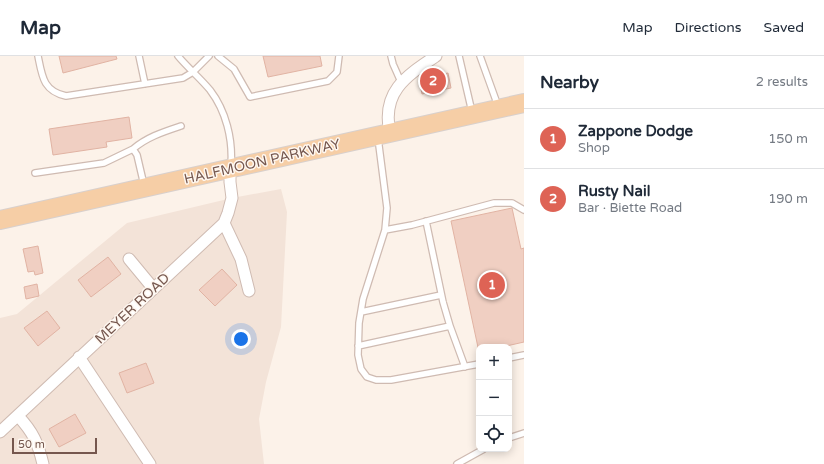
<!DOCTYPE html>
<html lang="en">
<head>
<meta charset="utf-8">
<style>
  :root { --surface:#fff; --page:#f2f2f3; --text:#1f2937; --muted:#747a83; --line:#e0e1e3; --accent:#de6355 }
  body { margin:0; font-family:"Varela Round",sans-serif; background:var(--page); color:var(--text) }
  .controls { position:absolute; right:12px; bottom:12px; display:grid; overflow:hidden; border-radius:8px; box-shadow:0 2px 10px #0003 }
  .controls button { width:36px; height:36px; display:grid; place-items:center; padding:0; border:0; border-bottom:1px solid var(--line); background:var(--surface); color:var(--text); font:20px sans-serif }
  .scale { position:absolute; left:12px; bottom:10px; width:85px; box-sizing:border-box; padding-left:4px; border:2px solid #75574e; border-top:0; font-size:11px; line-height:14px; white-space:nowrap; color:#75574e; -webkit-text-stroke:3px #fef7f0; paint-order:stroke }
  .you { position:absolute; left:241px; top:283px; width:14px; height:14px; margin:-10px; border:3px solid #fff; border-radius:50%; background:#1a73e8; box-shadow:0 0 0 6px #1a73e833 }
  .badge { display:grid; place-items:center; width:26px; height:26px; border-radius:50%; background:var(--accent); color:#fff; font-size:13px; font-weight:700 }
  .pin { position:absolute; translate:-50% -50%; border:2px solid #fff; box-shadow:0 1px 4px #0006 }
  .list { margin:0; padding:0; list-style:none }
  h2 { display:flex; justify-content:space-between; align-items:center; height:52px; margin:0; padding:0 16px; font-size:17px }
  h2 small { font-size:13px; font-weight:400; color:var(--muted) }
  .list li { display:grid; grid-template-columns:26px 1fr auto; gap:12px; align-items:center; box-sizing:border-box; height:60px; padding:0 16px; border-top:1px solid var(--line) }
  .list b { display:block; font-size:15px; white-space:nowrap }
  .list p { margin:0; font-size:13px; white-space:nowrap; color:var(--muted) }
  .list em { font-size:13px; font-style:normal; color:var(--muted) }
  .icon { flex:none; width:22px; height:22px; fill:none; stroke:currentColor; stroke-width:2; stroke-linecap:round; stroke-linejoin:round }
  .map { position:relative; flex:none; width:524px; height:408px; overflow:hidden }
  header { display:flex; align-items:center; gap:24px; box-sizing:border-box; height:56px; padding:0 20px; background:var(--surface); border-bottom:1px solid var(--line) }
  header strong { font-size:19px }
  nav { display:flex; gap:22px; margin-inline-start:auto; font-size:14px }
  main { display:flex }
  aside { flex:1; background:var(--surface) }
  .map>svg:first-child { display:block }
  .residential { fill:#f3e3d8 }
  .building { fill:#f0cfc2; stroke:#e1b3a3 }
  .lines { fill:none; stroke-linecap:round; stroke-linejoin:round }
  .lane-casing { stroke:#cfbbb2; stroke-width:8 }
  .street-casing { stroke:#cfbbb2; stroke-width:13 }
  .primary-casing { stroke:#d8d0cd; stroke-width:20 }
  .lane { stroke:#fff; stroke-width:5.5 }
  .street { stroke:#fff; stroke-width:11 }
  .primary { stroke:#f6cea6; stroke-width:18 }
  .labels { text-anchor:middle; stroke-width:3; stroke-linejoin:round; paint-order:stroke }
  .street-label { font-size:14px; fill:#75574e; stroke:#fef7f0 }
</style>
</head>
<body>
<header>
<strong>Map</strong>
<nav><a>Map</a><a>Directions</a><a>Saved</a></nav>
</header>
<main>
<div class="map">
<svg width="524" height="408" viewBox="0 0 524 408">
  <rect width="100%" height="100%" fill="#fcf2e9"/>
  <!-- residential -->
  <path class="residential" d="M281 133 287 156 281 271 266 326 259 363 264 408H0V262L17 258 127 167 232 142Z"/>
  <!-- building -->
  <path class="building" d="M59 0H116L117 3 63 17Z
    M263 0H320L322 10 268 21Z
    M448 17 451 32 422 38 419 23Z
    M129 61 132 82 106 86 107 91 53 99 49 73Z
    M512 152 521 193 524 192V286L502 291H479V296L451 165Z
    M38 190 43 217 35 219 34 215 28 216 23 193Z
    M108 201 121 218 91 241 78 224Z
    M222 213 237 229 215 250 199 234Z
    M37 228 39 240 26 243 24 231Z
    M47 255 60 272 38 290 24 272Z
    M146 307 154 327 127 337 119 317Z
    M75 358 86 377 59 391 49 373Z"/>
  <g class="lines">
    <!-- lane casing -->
    <g class="lane-casing">
      <path id="lane" d="M38 0C42 20 43 35 66 40L183 22 193 16 209 0
        M139 0 145 28
        M178 0C188 12 200 22 210 34 226 55 233 83 231 110
        M218 0 234 13 250 41 328 25 337 16 339 0
        M391 0 393 8 401 26
        M459 0 472 56
        M480 0 498 50
        M378 82 387 152 385 174 363 243 359 267 358 299 361 313 367 321 376 324H391L479 308
        M133 93C147 81 163 76 181 70
        M35 117 104 107 133 93 137 99 144 129
        M426 165 443 246 450 270
        M385 174 412 169 494 147H512L524 154
        M361 256 441 239
        M358 290 450 270 465 311
        M509 302 524 299
        M509 382 524 377
        M457 408 484 393"/>
    </g>
    <!-- street casing -->
    <g class="street-casing">
      <path id="street" d="M390 77C381 36 406 20 436 0
        M224 167 241 203 249 235
        M129 203 153 232
        M79 301 150 408
        M18 360C33 376 38 387 43 408
        M0 376 224 167 228 157 232 142 230 126V112"/>
    </g>
    <!-- primary casing -->
    <g class="primary-casing">
      <path id="primary" d="M0 164 524 47"/>
    </g>
    <!-- lane -->
    <use href="#lane" class="lane"/>
    <!-- street -->
    <use href="#street" class="street"/>
    <!-- primary -->
    <use href="#primary" class="primary"/>
  </g>
  <g class="labels">
    <!-- street labels -->
    <g class="street-label">
      <text transform="translate(262 105) rotate(-13)" y="5">HALFMOON PARKWAY</text>
      <text transform="translate(132 252) rotate(-43)" y="5">MEYER ROAD</text>
    </g>
  </g>
</svg>
<div class="controls">
<button>+</button>
<button>−</button>
<button><svg class="icon" aria-label="locate" viewBox="0 0 24 24"><circle cx="12" cy="12" r="6"/><path d="M12 2v4M12 18v4M2 12h4M18 12h4"/></svg></button>
</div>
<div class="scale">50 m</div>
<div class="you"></div>
<div class="pin badge" style="left:492px;top:229px">1</div>
<div class="pin badge" style="left:433px;top:25px">2</div>
</div>
<aside>
<h2>Nearby<small>2 results</small></h2>
<ul class="list">
<li><span class="badge">1</span><div><b>Zappone Dodge</b><p>Shop</p></div><em>150 m</em></li>
<li><span class="badge">2</span><div><b>Rusty Nail</b><p>Bar · Biette Road</p></div><em>190 m</em></li>
</ul>
</aside>
</main>
</body>
</html>
